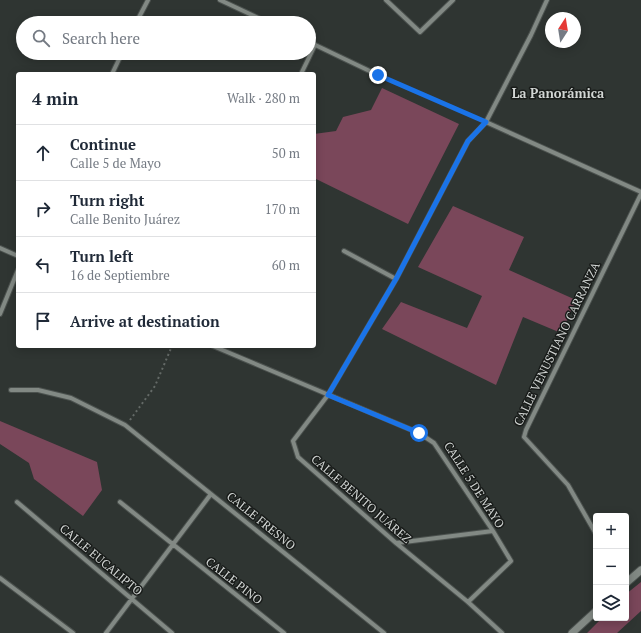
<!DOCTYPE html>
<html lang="en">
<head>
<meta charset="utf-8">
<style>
  :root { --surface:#fff; --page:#f6f6f7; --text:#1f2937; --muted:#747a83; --line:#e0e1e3 }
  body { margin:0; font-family:"PT Serif",serif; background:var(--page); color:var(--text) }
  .controls { position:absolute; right:12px; bottom:12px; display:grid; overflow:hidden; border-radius:4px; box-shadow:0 2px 10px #0003 }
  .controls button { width:36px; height:36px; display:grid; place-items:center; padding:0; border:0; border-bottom:1px solid var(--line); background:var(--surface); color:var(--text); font:20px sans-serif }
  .compass { position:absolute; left:545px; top:12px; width:36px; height:36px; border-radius:50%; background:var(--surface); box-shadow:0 2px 10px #0003; rotate:12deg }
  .stop { position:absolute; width:12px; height:12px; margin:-9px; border:3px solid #1a73e8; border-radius:50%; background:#fff }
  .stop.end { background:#1a73e8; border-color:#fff; box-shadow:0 1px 4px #0008 }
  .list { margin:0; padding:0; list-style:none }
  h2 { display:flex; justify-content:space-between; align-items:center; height:52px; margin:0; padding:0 16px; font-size:17px }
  h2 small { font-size:13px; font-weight:400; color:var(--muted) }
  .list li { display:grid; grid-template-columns:26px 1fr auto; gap:12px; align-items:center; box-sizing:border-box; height:56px; padding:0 16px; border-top:1px solid var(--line) }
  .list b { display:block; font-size:15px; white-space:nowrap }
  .list p { margin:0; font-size:13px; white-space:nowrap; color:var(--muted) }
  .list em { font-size:13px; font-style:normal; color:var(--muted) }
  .icon { flex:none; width:22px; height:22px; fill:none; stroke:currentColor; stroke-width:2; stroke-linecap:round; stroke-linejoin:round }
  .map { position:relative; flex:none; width:641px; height:633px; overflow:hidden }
  .search { position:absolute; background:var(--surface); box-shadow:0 2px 10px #0003; left:16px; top:16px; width:300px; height:44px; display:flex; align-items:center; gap:10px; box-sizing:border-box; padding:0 14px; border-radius:22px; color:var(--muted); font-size:15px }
  .panel { position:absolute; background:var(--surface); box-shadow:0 2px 10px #0003; left:16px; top:72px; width:300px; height:276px; border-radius:4px }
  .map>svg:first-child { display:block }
  .green { fill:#7a475a }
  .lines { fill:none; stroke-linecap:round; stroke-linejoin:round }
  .minor-casing { stroke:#4b514e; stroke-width:6 }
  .tertiary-casing { stroke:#4b514e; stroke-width:9 }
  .path { stroke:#646a67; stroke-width:2; stroke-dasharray:2 3; stroke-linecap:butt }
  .minor { stroke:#828984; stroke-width:4 }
  .tertiary { stroke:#828984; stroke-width:7 }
  .route { stroke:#1a73e8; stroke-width:5 }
  .labels { text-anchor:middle; stroke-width:3; stroke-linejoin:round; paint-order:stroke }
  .street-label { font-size:12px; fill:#d2d6d4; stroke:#191c1a }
  .neighbourhood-label { font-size:13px; font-weight:bold; fill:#d2d6d4; stroke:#191c1a }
</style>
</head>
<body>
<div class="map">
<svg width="641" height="633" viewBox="0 0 641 633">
  <rect width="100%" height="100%" fill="#2f3532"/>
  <!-- green -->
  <path class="green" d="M382 88 459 124 408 224 314 178V134L336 131 343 117 371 110Z
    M453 206 524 237 509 270 576 300 561 333 523 317 496 385 382 329 401 302 467 328 482 296 418 267Z
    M0 421 97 462 102 490 83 516 34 479 29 463 0 444Z
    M641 582V611L617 633H587L602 618H626V594Z"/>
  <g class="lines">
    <!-- minor casing -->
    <g class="minor-casing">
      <path id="minor" d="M220 0 269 23
        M386 0 420 32 453 0
        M136 23 148 0
        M309 42 378 75
        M112 74 122 53
        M301 74 315 45
        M486 122 641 192
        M0 248 18 256
        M344 251 396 279
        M0 314 18 270
        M213 346 419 433 434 443 493 531 511 561 468 602
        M11 390H38L71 398 125 425 384 633
        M17 502 172 633
        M120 502 284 633
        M596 534 568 485 524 437 526 430 641 194
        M396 543 493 531
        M0 578 73 633
        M106 633 211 494
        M502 633 468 602 396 543 298 457 293 441 328 395 396 279 468 141 486 122 531 35 547 0"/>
    </g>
    <!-- tertiary casing -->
    <g class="tertiary-casing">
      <path id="tertiary" d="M626 583 641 570
        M572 633 596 611"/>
    </g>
    <!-- path -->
    <path class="path" d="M385 78 478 119
      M130 420 155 386 172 346"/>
    <!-- minor -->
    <use href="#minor" class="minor"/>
    <!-- tertiary -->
    <use href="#tertiary" class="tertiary"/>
  </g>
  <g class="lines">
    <!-- route -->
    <path class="route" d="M378 75 486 122 468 141 396 279 328 395 419 433"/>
  </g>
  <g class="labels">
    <!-- street labels -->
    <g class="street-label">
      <text transform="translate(557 344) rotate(-64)" y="4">CALLE VENUSTIANO CARRANZA</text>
      <text transform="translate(474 485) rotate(57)" y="4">CALLE 5 DE MAYO</text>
      <text transform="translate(361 499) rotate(41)" y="4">CALLE BENITO JUÁREZ</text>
      <text transform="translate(261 521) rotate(39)" y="4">CALLE FRESNO</text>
      <text transform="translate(101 560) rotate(40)" y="4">CALLE EUCALIPTO</text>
      <text transform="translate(234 581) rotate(38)" y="4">CALLE PINO</text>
    </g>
    <!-- neighbourhood labels -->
    <g class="neighbourhood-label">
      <text x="558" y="98">La Panorámica</text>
    </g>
  </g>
</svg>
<div class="controls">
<button>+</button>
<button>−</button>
<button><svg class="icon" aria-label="layers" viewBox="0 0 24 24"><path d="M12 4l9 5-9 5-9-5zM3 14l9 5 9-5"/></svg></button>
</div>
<svg class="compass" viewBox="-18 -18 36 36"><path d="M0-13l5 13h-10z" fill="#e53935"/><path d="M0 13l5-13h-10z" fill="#747a83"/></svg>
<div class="stop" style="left:419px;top:433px"></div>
<div class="stop end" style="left:378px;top:75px"></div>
<div class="search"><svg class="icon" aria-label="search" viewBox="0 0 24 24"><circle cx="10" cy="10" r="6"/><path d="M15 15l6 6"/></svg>Search here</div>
<section class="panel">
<h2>4 min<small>Walk · 280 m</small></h2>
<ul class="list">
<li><svg class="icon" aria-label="ahead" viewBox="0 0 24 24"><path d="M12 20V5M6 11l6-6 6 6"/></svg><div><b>Continue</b><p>Calle 5 de Mayo</p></div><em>50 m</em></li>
<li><svg class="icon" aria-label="right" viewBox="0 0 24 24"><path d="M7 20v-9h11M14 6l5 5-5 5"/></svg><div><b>Turn right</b><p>Calle Benito Juárez</p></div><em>170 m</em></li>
<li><svg class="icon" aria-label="left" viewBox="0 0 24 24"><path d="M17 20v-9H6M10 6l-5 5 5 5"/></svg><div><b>Turn left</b><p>16 de Septiembre</p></div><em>60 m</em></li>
<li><svg class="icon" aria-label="arrive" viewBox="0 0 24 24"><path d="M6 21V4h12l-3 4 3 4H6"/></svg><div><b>Arrive at destination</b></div></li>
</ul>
</section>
</div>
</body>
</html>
